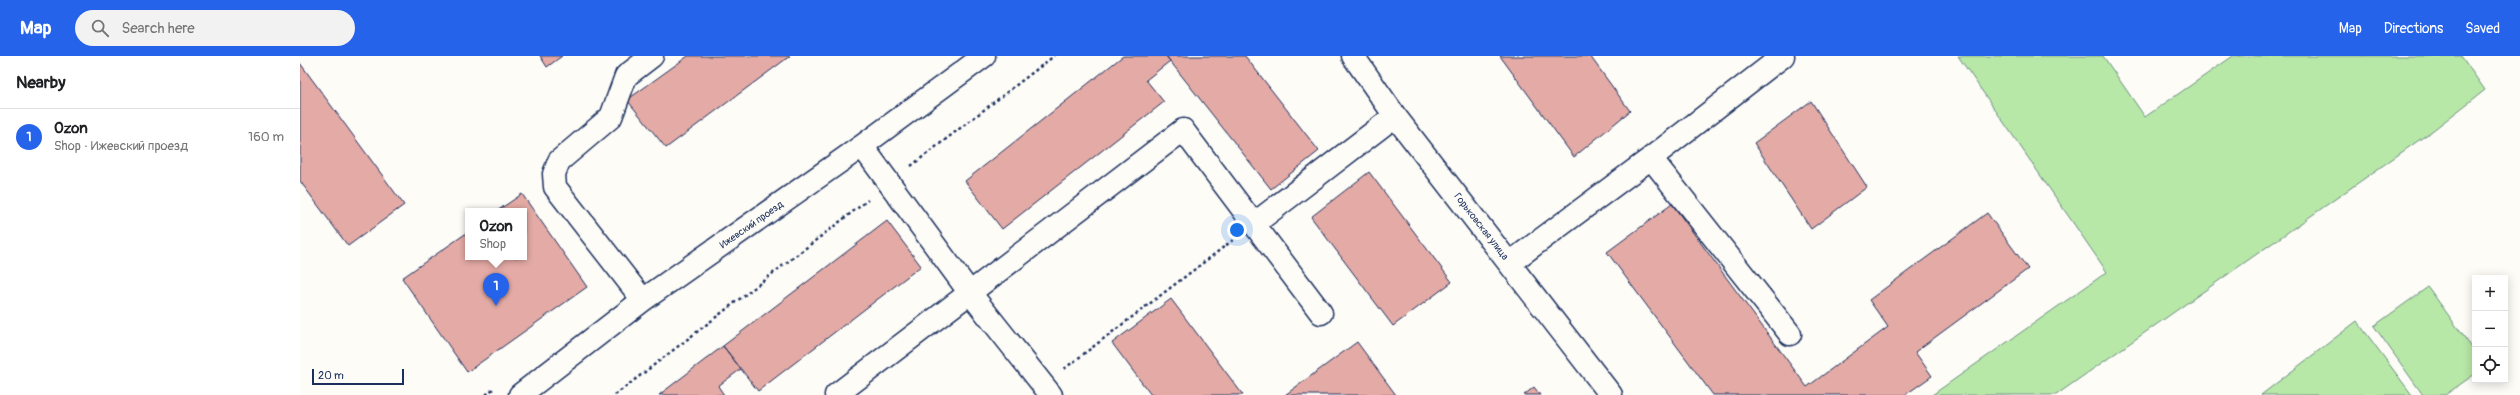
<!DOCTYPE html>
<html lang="en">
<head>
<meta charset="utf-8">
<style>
  :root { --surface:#fff; --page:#f2f2f2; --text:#202124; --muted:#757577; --line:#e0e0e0; --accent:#2563eb }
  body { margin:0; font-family:Pangolin,sans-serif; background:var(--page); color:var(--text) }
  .controls { position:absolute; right:12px; bottom:12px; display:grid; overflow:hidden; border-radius:0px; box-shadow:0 2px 10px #0003 }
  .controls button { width:36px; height:36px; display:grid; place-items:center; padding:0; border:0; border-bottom:1px solid var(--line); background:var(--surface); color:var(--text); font:20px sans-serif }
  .scale { position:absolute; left:12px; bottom:10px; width:92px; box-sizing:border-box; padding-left:4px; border:2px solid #1b2f5e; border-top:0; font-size:11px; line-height:14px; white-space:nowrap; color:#1b2f5e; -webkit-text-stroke:3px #fdfcf7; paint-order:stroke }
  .you { position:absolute; left:937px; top:174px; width:14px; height:14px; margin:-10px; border:3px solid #fff; border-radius:50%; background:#1a73e8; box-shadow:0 0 0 6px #1a73e833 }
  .badge { display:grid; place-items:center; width:26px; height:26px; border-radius:50%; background:var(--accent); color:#fff; font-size:13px; font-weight:700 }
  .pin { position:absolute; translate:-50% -33px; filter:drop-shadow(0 1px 2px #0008) }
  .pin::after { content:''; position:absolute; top:21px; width:14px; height:12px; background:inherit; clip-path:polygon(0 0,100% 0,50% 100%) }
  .popup { position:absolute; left:165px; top:152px; width:62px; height:52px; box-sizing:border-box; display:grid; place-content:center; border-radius:0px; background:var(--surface); filter:drop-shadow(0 1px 3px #0005); font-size:13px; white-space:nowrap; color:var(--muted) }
  .popup b { font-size:15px; color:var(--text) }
  .popup::after { content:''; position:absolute; left:50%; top:100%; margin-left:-8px; border:8px solid transparent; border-top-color:var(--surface) }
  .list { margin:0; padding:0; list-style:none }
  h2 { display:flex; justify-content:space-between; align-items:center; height:52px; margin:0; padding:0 16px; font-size:17px }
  h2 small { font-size:13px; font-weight:400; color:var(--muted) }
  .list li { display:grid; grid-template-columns:26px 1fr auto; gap:12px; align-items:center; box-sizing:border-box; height:56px; padding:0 16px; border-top:1px solid var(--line) }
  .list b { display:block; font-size:15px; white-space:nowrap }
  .list p { margin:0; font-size:13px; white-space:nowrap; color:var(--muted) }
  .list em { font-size:13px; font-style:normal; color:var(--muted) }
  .icon { flex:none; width:22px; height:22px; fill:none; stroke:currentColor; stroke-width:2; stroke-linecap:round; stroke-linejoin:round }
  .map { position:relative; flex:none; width:2220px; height:339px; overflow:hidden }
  header { display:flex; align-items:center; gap:24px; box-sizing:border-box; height:56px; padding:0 20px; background:var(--accent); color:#fff }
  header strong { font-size:19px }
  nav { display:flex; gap:22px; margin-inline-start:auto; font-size:14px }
  .search { width:280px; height:36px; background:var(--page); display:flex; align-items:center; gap:10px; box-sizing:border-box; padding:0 14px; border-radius:22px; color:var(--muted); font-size:15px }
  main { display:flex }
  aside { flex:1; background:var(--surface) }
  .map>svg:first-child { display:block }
  .green { fill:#b8e8a7; stroke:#6a8c82 }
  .building { fill:#e4aaa5; stroke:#1b2f5e }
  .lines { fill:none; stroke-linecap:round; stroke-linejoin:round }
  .minor-casing { stroke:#1b2f5e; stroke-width:25 }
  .path { stroke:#1b2f5e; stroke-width:2.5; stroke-dasharray:3 3; stroke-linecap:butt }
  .minor { stroke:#fdfcf7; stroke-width:22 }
  .labels { text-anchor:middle; stroke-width:3; stroke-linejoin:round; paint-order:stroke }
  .street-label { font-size:10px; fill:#1b2f5e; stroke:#fdfcf7 }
</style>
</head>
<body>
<header>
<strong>Map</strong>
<div class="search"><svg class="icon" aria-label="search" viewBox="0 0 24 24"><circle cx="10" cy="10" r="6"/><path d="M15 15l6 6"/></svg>Search here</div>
<nav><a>Map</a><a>Directions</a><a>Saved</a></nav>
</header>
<main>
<aside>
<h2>Nearby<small></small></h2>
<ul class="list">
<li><span class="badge">1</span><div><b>Ozon</b><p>Shop · Ижевский проезд</p></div><em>160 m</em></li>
</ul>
</aside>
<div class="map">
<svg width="2220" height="339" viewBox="0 0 2220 339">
  <rect width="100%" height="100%" fill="#fdfcf7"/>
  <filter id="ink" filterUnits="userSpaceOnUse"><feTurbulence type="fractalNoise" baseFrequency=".025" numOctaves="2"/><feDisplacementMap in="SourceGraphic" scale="8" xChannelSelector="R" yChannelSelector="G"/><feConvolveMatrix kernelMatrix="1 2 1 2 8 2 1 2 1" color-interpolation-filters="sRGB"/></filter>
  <g filter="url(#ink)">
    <!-- green -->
    <path class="green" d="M1658 0H1803L1845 61 1933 0H2161L2185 34 2132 75 1756 339H1632L1807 216Z
      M2128 231 2175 296V318L2145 339H2123L2074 270Z
      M2057 265 2112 339H1961Z"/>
    <!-- building -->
    <path class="building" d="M240 0H262L247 11Z
      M388 0H490L366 92 327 44Z
      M823 0H866L870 5 846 24 864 46 702 173 665 125Z
      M866 0H945L1019 95 971 133Z
      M1200 0H1290L1330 55 1274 101Z
      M0 7 104 149 48 190 0 125Z
      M1511 45 1567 131 1511 173 1454 87Z
      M1069 116 1152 226 1093 270 1011 161Z
      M222 138 287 231 167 316 102 222 168 176V201H224V155H197Z
      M1372 148 1507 331 1588 271 1569 244 1687 157 1728 213 1615 296 1632 320 1605 339H1413L1307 196Z
      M587 165 621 210 458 335 423 290Z
      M871 243 943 339H851L812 287Z
      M1057 286 1096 339H985Z
      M423 290 441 313 418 330 424 339H359Z
      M1234 331 1240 339H1224Z"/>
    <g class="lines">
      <!-- minor casing -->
      <g class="minor-casing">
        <path id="minor" d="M1053 0 1095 60 1311 339
          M562 90 670 237 751 339
          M1351 102 1483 0
          M954 168 1095 60
          M1211 206 1351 102 1490 278
          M343 244 255 131 254 118 259 105 311 61 326 20 352 0
          M220 339 343 244 562 90 684 0
          M536 339 883 74 1021 257"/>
      </g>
      <!-- path -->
      <path class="path" d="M611 110 754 0
        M764 313 933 184
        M186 339 193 333
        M315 339 568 144"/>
      <!-- minor -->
      <use href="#minor" class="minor"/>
    </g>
  </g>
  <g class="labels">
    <!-- street labels -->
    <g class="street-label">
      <text transform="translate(451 168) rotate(-35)" y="4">Ижевский проезд</text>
      <text transform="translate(1182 170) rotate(52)" y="4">Горьковская улица</text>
    </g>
  </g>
</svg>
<div class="controls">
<button>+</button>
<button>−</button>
<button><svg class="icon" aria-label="locate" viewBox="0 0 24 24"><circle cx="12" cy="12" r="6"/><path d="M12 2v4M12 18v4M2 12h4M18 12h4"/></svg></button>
</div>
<div class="scale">20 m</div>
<div class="you"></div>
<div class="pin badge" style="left:196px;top:250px">1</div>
<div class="popup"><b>Ozon</b>Shop</div>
</div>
</main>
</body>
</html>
